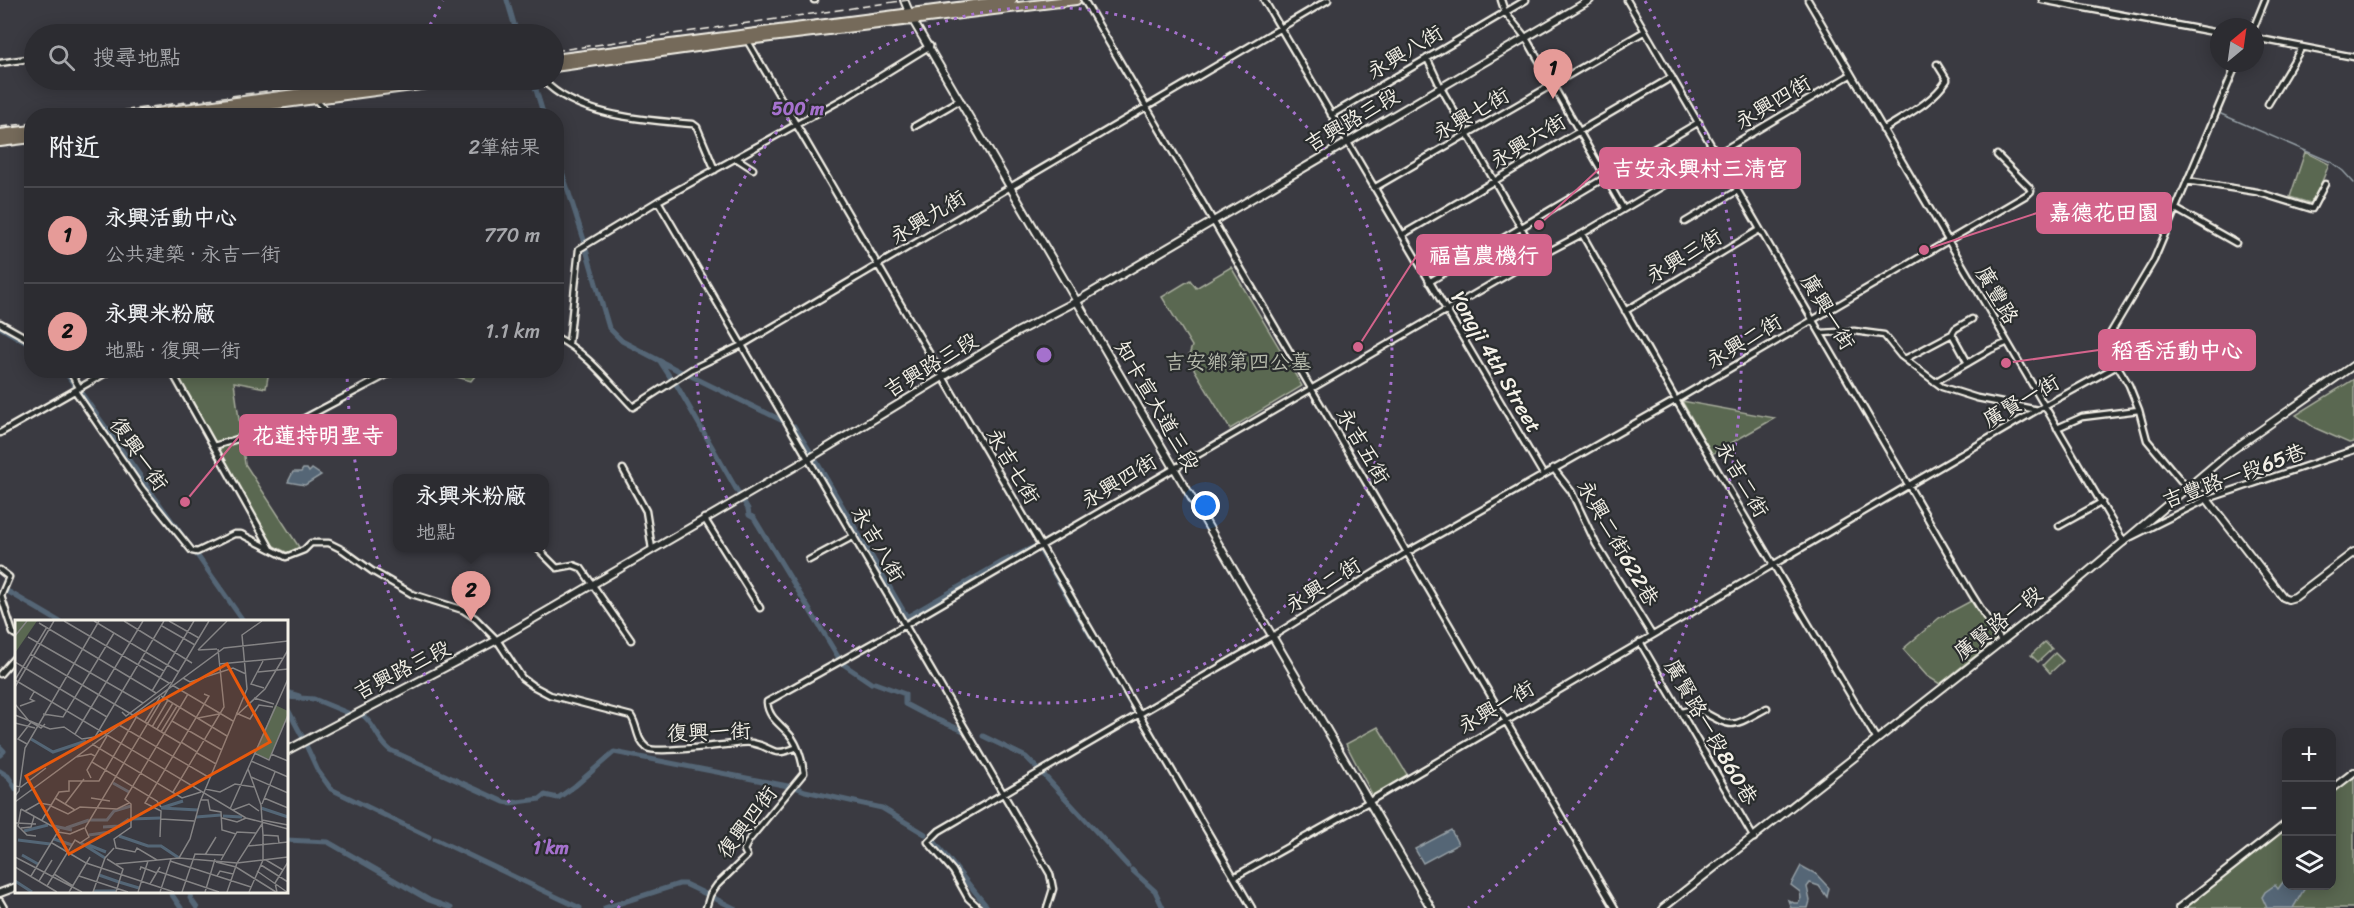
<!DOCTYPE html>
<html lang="zh-TW">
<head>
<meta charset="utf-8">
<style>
  :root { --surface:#2c2c31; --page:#38383d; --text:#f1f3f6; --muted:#a6a7ab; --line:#48484d; --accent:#e69b98 }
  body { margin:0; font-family:Sriracha,"LXGW WenKai TC",sans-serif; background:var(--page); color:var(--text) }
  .controls { position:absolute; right:18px; bottom:18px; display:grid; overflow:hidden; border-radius:12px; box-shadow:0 3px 15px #0003 }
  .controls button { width:54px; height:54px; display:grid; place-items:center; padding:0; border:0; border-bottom:2px solid var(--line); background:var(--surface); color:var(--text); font:30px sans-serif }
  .compass { position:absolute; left:2210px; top:18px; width:54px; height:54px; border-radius:50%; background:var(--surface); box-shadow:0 3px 15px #0003; rotate:29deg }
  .you { position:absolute; left:1206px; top:506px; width:21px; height:21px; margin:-15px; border:4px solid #fff; border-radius:50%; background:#1a73e8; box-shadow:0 0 0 9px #1a73e833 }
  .badge { display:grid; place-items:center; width:39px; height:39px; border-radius:50%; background:var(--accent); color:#111; font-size:20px; font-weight:700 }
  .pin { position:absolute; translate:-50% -50px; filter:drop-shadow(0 2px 3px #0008) }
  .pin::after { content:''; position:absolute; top:32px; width:21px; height:18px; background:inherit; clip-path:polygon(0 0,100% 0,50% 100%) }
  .popup { position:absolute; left:393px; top:474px; width:156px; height:78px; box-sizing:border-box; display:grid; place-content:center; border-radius:12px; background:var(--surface); filter:drop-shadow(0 2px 4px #0005); font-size:20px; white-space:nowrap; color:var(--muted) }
  .popup b { font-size:22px; color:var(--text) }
  .popup::after { content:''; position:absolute; left:50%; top:100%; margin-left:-12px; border:12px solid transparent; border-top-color:var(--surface) }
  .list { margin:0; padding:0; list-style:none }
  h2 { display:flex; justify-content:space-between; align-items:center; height:78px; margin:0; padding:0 24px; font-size:26px }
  h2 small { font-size:20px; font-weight:400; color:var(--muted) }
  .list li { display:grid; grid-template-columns:39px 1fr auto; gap:18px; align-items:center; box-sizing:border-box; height:96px; padding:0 24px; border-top:2px solid var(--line) }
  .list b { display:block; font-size:22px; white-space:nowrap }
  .list p { margin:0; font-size:20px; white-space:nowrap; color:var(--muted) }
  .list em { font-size:20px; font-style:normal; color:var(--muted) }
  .icon { flex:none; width:33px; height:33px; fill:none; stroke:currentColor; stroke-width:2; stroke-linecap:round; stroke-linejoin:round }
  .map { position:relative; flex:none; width:2354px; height:908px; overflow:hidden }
  .search { position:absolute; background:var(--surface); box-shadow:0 3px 15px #0003; left:24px; top:24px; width:540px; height:66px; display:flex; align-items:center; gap:15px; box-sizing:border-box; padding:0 21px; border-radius:33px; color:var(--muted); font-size:22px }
  .panel { position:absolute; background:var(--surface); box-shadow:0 3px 15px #0003; left:24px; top:108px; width:540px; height:270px; border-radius:24px }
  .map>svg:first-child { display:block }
  .green { fill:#5a6851; stroke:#a7ac9c; stroke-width:1.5 }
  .water { fill:#546676; stroke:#949ea4; stroke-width:1.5 }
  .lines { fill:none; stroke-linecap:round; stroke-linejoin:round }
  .stream { stroke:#949ea4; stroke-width:1.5 }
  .canal { stroke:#546676; stroke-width:5 }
  .minor-casing { stroke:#f4f1e8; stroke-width:9 }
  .tertiary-casing { stroke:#f4f1e8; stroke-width:10 }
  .primary-casing { stroke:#f4f1e8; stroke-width:12 }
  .minor { stroke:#2a2d2e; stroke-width:4.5 }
  .tertiary { stroke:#2a2d2e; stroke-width:6 }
  .primary { stroke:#746a5a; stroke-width:8 }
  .rail { stroke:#f4f1e8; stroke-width:1.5; stroke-dasharray:9 4.5; stroke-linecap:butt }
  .ring { fill:none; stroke:#a571cd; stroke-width:3; stroke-dasharray:3 6 }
  .labels { text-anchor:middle; stroke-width:4.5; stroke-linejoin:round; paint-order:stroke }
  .street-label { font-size:21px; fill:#f4f1e8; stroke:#2a2d2e }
  .park-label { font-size:21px; fill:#b6baac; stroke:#2a2d2e }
  .inset-river { fill:none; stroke:#546676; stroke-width:3 }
  .inset-road { fill:none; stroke:#848384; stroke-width:1.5 }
  .view { fill:#e8590c; fill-opacity:0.15; stroke:#e8590c; stroke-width:3 }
  .inset-edge { fill:none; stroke:#f4f1e8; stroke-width:3 }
  .centre { fill:#a571cd; stroke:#2a2d2e; stroke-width:3 }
  .ring-label { font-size:18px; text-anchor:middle; font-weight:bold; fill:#a571cd; stroke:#2a2d2e; stroke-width:4.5; stroke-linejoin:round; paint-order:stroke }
  .leader { fill:none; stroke:#d4648c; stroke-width:2 }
  .callout-dot { fill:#d4648c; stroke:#2a2d2e; stroke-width:2 }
  .callout { fill:#d4648c; stroke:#d4648c; stroke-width:2 }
  .callout-label { font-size:22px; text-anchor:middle; font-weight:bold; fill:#fff }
</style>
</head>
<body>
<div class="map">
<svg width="2354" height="908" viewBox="0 0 2354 908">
  <rect width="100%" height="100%" fill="#3a3a41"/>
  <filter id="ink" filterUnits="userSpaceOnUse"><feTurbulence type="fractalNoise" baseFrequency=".0167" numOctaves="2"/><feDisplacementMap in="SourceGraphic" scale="12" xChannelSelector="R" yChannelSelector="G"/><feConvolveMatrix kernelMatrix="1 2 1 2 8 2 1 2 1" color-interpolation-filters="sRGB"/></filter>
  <g filter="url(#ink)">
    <!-- green -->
    <path class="green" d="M2305 152 2329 164 2313 204 2290 197Z
      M1231 267 1302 386 1230 429 1188 359 1192 346 1162 297 1190 280 1196 288Z
      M174 371H269L266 388 234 382 245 464 299 547 288 553 268 543Z
      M440 371H479L471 381 442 373Z
      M2354 379V442L2349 443 2315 428 2296 415Z
      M1682 401 1775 418 1712 454Z
      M1971 601 1996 639 1940 684 1927 676 1903 649 1939 618Z
      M2045 642 2052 649 2038 662 2031 655Z
      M2055 653 2063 661 2050 673 2043 665Z
      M1378 727 1408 776 1373 796 1346 744Z
      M2354 775V908H2185L2286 828V886H2332V793Z"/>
    <!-- water -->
    <path class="water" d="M303 469H307L309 472 312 469 321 475 305 485 288 482 293 472H301Z
      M1451 830 1458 844 1423 863 1415 849Z
      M1801 866 1816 874 1829 888 1827 897 1819 886 1810 883 1807 887 1810 901 1808 908H1791L1788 900 1794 903H1798L1801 898 1800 892 1791 885Z
      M2286 878V886H2306L2293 908H2267L2262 897 2265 892 2275 885 2278 889Z"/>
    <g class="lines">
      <!-- stream -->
      <path class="stream" d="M2221 114 2331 162 2343 171 2354 183"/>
      <!-- canal -->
      <path class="canal" d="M507 0 517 34
        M533 80 544 116
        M556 153 584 240
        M585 246 609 328 622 341 683 373
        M0 327 32 346
        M661 363 672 380
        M64 370 75 386
        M689 375 787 423
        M676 384 739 494
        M79 390 146 484
        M794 426 810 451
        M815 459 907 617 1004 561 1038 545
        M148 488 187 542
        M743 500 748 509 749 515 754 518 840 660
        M1040 550 1134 710
        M197 555 244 622
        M9 592 60 622
        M843 664 871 683
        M875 683 905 694V704L924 714 966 732
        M286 692 299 696
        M286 697 314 699 348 713
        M286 706 303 738
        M361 714C375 723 377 740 390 750L504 802 510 803 540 799 545 795 558 798 575 786 614 752 793 787
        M983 736 1026 757 1038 769
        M305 743 318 771 331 789 429 837
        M0 747 4 751 0 755
        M0 771 8 776 16 789
        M1042 773 1128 866
        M795 787 805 791 882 808 925 834
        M435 839 580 908
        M286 840 328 842 429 900 451 908
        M934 841 988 908
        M1132 870 1155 891 1163 908
        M170 892 181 908
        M192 892 190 898 197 908
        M712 897 734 908
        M605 908 679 884H685L708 895"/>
      <!-- minor casing -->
      <g class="minor-casing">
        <path id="minor" d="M814 0H815
          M1084 0 1615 908
          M1264 0 1543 474
          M1501 0 1505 12 1526 38 1623 208
          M1627 0 1971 593 2001 641
          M1808 0 2124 542
          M2042 0 2219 33
          M2254 27 2265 0
          M217 34H221
          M2255 38 2354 57
          M747 40 1252 908
          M1427 58 1441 88 1538 257
          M0 63 34 58
          M543 80C577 117 646 120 693 124L697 127 715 170
          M314 98 331 116
          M2268 104 2302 47
          M1331 115 1526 0
          M915 126 960 100
          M1883 130C1906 115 1932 103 1947 80L1937 64
          M736 158 753 169
          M2187 181 2257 192 2312 209 2325 184
          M1374 188 1645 31
          M658 201 1050 874 1053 889 1047 908
          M2176 209 2236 243
          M1685 222 1737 191
          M1582 234 1676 400 1877 740
          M1402 235 1672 77
          M1429 282 1699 122
          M1625 311 1759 230
          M0 323 32 341
          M1822 333 1854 331 1884 335 1901 356 1942 387 1977 398 2038 410
          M1952 334 1968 363
          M556 337C587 353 609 382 633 407L692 369 742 345 1328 0
          M569 343 579 249 658 201 850 95 930 46
          M1905 359 1952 334 1955 329 1972 319
          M69 370 79 387
          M171 370 271 549
          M1935 382 1990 350 2006 343
          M75 391 142 489 192 551 197 552 234 534H241L286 557 304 550 311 543H329L343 550 372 571 412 594 463 610 475 618 497 640 522 678 533 686 550 695 631 716C638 726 636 740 647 748 656 754 720 745 734 744 740 743 747 742 752 743 774 747 770 758 795 748
          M2057 428 2082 417 2139 410
          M0 433 111 370
          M214 446 301 420 396 370
          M1553 468 1571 491 1596 544 1652 635
          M623 469 646 511 652 549
          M2187 488 2147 440 2139 410 2129 385 2104 344 2154 260 2237 63
          M704 518 760 608
          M2059 526 2102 502
          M2131 537 2207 499 2354 450
          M537 548 557 568 573 565 581 568 631 640
          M809 560 854 536
          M0 570 9 577 1 596 13 633 16 635
          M1640 642 1754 838
          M0 674 16 656
          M1682 712 1696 708C1735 729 1728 729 1767 708
          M1234 877 1370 801 2044 406 2117 366
          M0 901 4 908
          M706 908 710 895 717 885 747 856 744 850 749 840 804 773C802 760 797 742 788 733 779 723 768 717 767 702L905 625 1538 257 1582 234 1850 75
          M979 908 968 898 953 871 928 842 939 831 1273 636 1406 553 1676 400 2028 194 2031 191 2029 187 1997 155"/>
      </g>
      <!-- tertiary casing -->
      <g class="tertiary-casing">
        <path id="tertiary" d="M904 0 912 19 1431 908
          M2190 485 2207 499 2283 597 2288 599 2295 597 2354 552
          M286 751 497 640 810 458 1017 332 1077 301 1590 0
          M2332 789 2354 772
          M0 893 16 887
          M1663 908 2058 597 2231 451 2354 365
          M2179 908 2286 824"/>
      </g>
      <!-- primary casing -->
      <g class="primary-casing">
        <path id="primary" d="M554 59 1012 0
          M554 67 747 40 1076 0
          M134 116 397 80
          M189 116 457 80
          M0 134 32 130
          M0 142 32 138"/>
      </g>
      <!-- minor -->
      <use href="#minor" class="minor"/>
      <!-- tertiary -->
      <use href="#tertiary" class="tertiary"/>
      <!-- primary -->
      <use href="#primary" class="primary"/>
      <!-- rail -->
      <path class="rail" d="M554 51 908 0
        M84 116 348 80
        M0 127 32 123"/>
    </g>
  </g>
  <!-- distance rings -->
  <g class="ring">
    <circle cx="1044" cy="355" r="348"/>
    <path d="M620 908A697 697 0 0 1 347 373M426 33A697 697 0 0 1 443 1M1645 1A697 697 0 0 1 1468 908"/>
  </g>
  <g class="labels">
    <!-- street labels -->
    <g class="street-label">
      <text transform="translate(1405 52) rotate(-31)" y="7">永興八街</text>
      <text transform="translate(1773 102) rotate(-31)" y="7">永興四街</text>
      <text transform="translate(1471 114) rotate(-30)" y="7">永興七街</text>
      <text transform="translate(1352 120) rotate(-30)" y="7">吉興路三段</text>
      <text transform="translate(1528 141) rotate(-31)" y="7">永興六街</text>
      <text transform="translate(928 217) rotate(-31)" y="7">永興九街</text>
      <text transform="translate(1684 256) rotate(-31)" y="7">永興三街</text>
      <text transform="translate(1997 295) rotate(60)" y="7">廣豐路</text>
      <text transform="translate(1828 312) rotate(59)" y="7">廣興一街</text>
      <text transform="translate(1744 341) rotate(-31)" y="7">永興二街</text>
      <text transform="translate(1496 362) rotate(60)" y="7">Yongji 4th Street</text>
      <text transform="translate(931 365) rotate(-31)" y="7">吉興路三段</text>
      <text transform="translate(2021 401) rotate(-30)" y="7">廣賢一街</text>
      <text transform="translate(1157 406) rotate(60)" y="7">知卡宣大道三段</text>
      <text transform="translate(1363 446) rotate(60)" y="7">永吉五街</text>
      <text transform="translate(139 454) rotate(55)" y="7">復興一街</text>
      <text transform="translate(1013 466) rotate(60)" y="7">永吉七街</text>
      <text transform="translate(2234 476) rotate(-20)" y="7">吉豐路一段65巷</text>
      <text transform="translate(1742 479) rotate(60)" y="7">永吉二街</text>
      <text transform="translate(1119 481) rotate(-31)" y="7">永興四街</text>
      <text transform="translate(1618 543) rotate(60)" y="7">永興二街622巷</text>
      <text transform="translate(878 544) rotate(60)" y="7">永吉八街</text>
      <text transform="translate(1323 585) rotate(-32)" y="7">永興二街</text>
      <text transform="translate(1998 623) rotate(-38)" y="7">廣賢路一段</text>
      <text transform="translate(402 670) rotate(-27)" y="7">吉興路三段</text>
      <text transform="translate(1496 707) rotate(-30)" y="7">永興一街</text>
      <text transform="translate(709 732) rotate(-2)" y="7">復興一街</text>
      <text transform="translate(1711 732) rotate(60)" y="7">廣賢路一段860巷</text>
      <text transform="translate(747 822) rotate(-53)" y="7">復興四街</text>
    </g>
    <!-- park labels -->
    <g class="park-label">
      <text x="1238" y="369">吉安鄉第四公墓</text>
    </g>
  </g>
  <!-- overview -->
  <g transform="translate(15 620)">
    <rect width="273" height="273" fill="#3a3a41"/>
    <path d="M0 1H22L0 33ZM260 85 273 91V103L270 102 254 139 240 134Z" fill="#5a6851"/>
    <path class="inset-river" d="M16 119 38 132 71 121M98 163 114 172M146 188 183 190M146 188 168 181M246 188 273 197M208 196 227 197M181 197 206 195M116 199 145 198M75 200H92L99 191 116 186M39 206 57 210M88 207 104 206 114 199M51 208 74 200M9 211 33 205M74 215 95 212M104 216 133 226H146L164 238M39 219 57 225M3 220 35 224M66 223 90 238M71 224 91 232M7 235 23 244M84 255 104 262M0 261 17 272M104 262 124 268M79 271H101"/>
    <path class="inset-road" d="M49 1 154 63M79 1 164 52M109 1 177 43M154 1 184 18M24 3 141 73M147 6 180 25M0 16 12 1M13 17 128 83M183 30 212 1M183 30 202 29M15 34 165 123M127 39 149 51M248 41 236 64 249 68M0 42 92 97M204 44 268 38M243 52 273 49M168 58 175 62 218 48 231 54M0 60 231 198 273 209M0 60 32 7M157 65 218 101M0 67 39 1M137 71 179 1M146 76 212 116M239 78 259 84M0 84 14 101 26 108 30 104M5 86 19 81 15 79 19 72M107 92 111 96 156 62M221 93 235 99 244 85 258 87M28 94 48 97 99 13M0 95 35 109 49 107 67 119 80 117 149 1M222 95 250 69 273 30M183 98 204 94M157 101 207 130M130 102 145 77M0 103 20 108M104 105 195 158M137 107 153 80M142 109 158 83M146 112 162 86M60 114 128 1M166 122 182 132M12 124 3 119 17 101M77 124 167 178 186 172M182 133 201 144M239 133 254 140 273 95M256 134 273 141M61 137 76 134 80 136M236 141 273 157M77 142 142 181 146 187M233 149 246 185 248 215V240L234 272M236 157 273 173M76 158 72 150 92 116M0 166 6 167 31 148M190 169 205 172 220 164 239 167M158 172 209 87 203 29M0 176 4 171 10 128 84 1M40 178 60 190M76 178 95 181M249 178 273 188M186 180H193L195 190 206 192 207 210 221 214M0 182 209 28 273 21M50 184 69 159M247 184 260 152M36 186 53 194 65 187 102 189 114 183M6 189 44 210 16 256M6 189 3 206 12 215 21 216M215 189 273 59M218 190 234 184 244 191M10 191 24 183 36 185M207 198 222 202 231 198M146 199 179 201M27 200 44 172 54 171V161H84L122 96M247 200 273 205M1 203 21 204M6 208 16 207 19 197M43 212 55 214 69 208M248 215 263 216 264 223M145 217 146 191 130 183 194 76 189 74M37 223 71 243 159 272M233 226 273 222M190 235 201 217M0 237 67 272M164 238 175 219 185 182 232 69 227 15 247 1M92 239 108 249 101 272M142 240 122 228 120 232 101 228 99 219 116 207V184L110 179 173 74M206 240 222 212 241 213M251 240 268 250M155 241 236 267M201 242 221 247 261 272M101 244 164 238 222 243 273 237M246 245 273 262M0 247 42 272M125 250 126 247 142 253M142 251 204 272M242 251 272 272M39 254 58 266M64 256 113 272M202 256 205 251 218 254M24 261 37 240M135 264 145 247M32 266 60 220 65 223 74 217 70 208 194 1M54 272 75 237M78 272 90 238 99 228M123 272 133 241M145 272 156 239M167 272 180 234 209 235M190 272 200 239M212 272 222 243 247 204M262 272 260 263 273 242"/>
    <path class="view" d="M212 44 255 122 54 234 11 156Z"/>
    <rect width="273" height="273" class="inset-edge"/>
  </g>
  <circle cx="1044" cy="355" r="9" class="centre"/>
  <g class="ring-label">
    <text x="798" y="115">500 m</text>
    <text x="551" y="854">1 km</text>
  </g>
  <!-- callouts -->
  <path class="leader" d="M1539 225L1600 168M1924 250L2037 213M1358 347L1417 255M2006 363L2099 350M185 502L240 435"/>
  <g class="callout-dot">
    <circle cx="1539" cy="225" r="6"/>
    <circle cx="1924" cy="250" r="6"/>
    <circle cx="1358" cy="347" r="6"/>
    <circle cx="2006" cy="363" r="6"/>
    <circle cx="185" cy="502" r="6"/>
  </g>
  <g class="callout">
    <rect x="1600" y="148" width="200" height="40" rx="6"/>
    <rect x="2037" y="193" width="134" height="40" rx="6"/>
    <rect x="1417" y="235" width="134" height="40" rx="6"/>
    <rect x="2099" y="330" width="156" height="40" rx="6"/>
    <rect x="240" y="415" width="156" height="40" rx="6"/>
  </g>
  <g class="callout-label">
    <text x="1700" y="176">吉安永興村三清宮</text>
    <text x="2104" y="220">嘉德花田園</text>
    <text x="1484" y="263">福菖農機行</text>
    <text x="2177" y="358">稻香活動中心</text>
    <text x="318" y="443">花蓮持明聖寺</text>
  </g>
</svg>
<div class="controls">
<button>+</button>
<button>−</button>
<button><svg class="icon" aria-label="layers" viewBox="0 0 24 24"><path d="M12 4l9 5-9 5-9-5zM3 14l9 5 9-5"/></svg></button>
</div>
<svg class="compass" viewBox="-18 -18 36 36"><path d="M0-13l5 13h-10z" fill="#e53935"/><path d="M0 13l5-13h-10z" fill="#a6a7ab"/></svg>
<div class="you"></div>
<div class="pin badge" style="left:1553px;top:99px">1</div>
<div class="pin badge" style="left:471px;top:621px">2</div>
<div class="popup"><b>永興米粉廠</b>地點</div>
<div class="search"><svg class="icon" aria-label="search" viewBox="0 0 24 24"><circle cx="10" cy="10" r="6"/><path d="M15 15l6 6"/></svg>搜尋地點</div>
<section class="panel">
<h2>附近<small>2筆結果</small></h2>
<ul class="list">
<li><span class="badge">1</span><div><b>永興活動中心</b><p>公共建築 · 永吉一街</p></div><em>770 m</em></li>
<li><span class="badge">2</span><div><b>永興米粉廠</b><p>地點 · 復興一街</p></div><em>1.1 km</em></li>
</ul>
</section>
</div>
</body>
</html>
